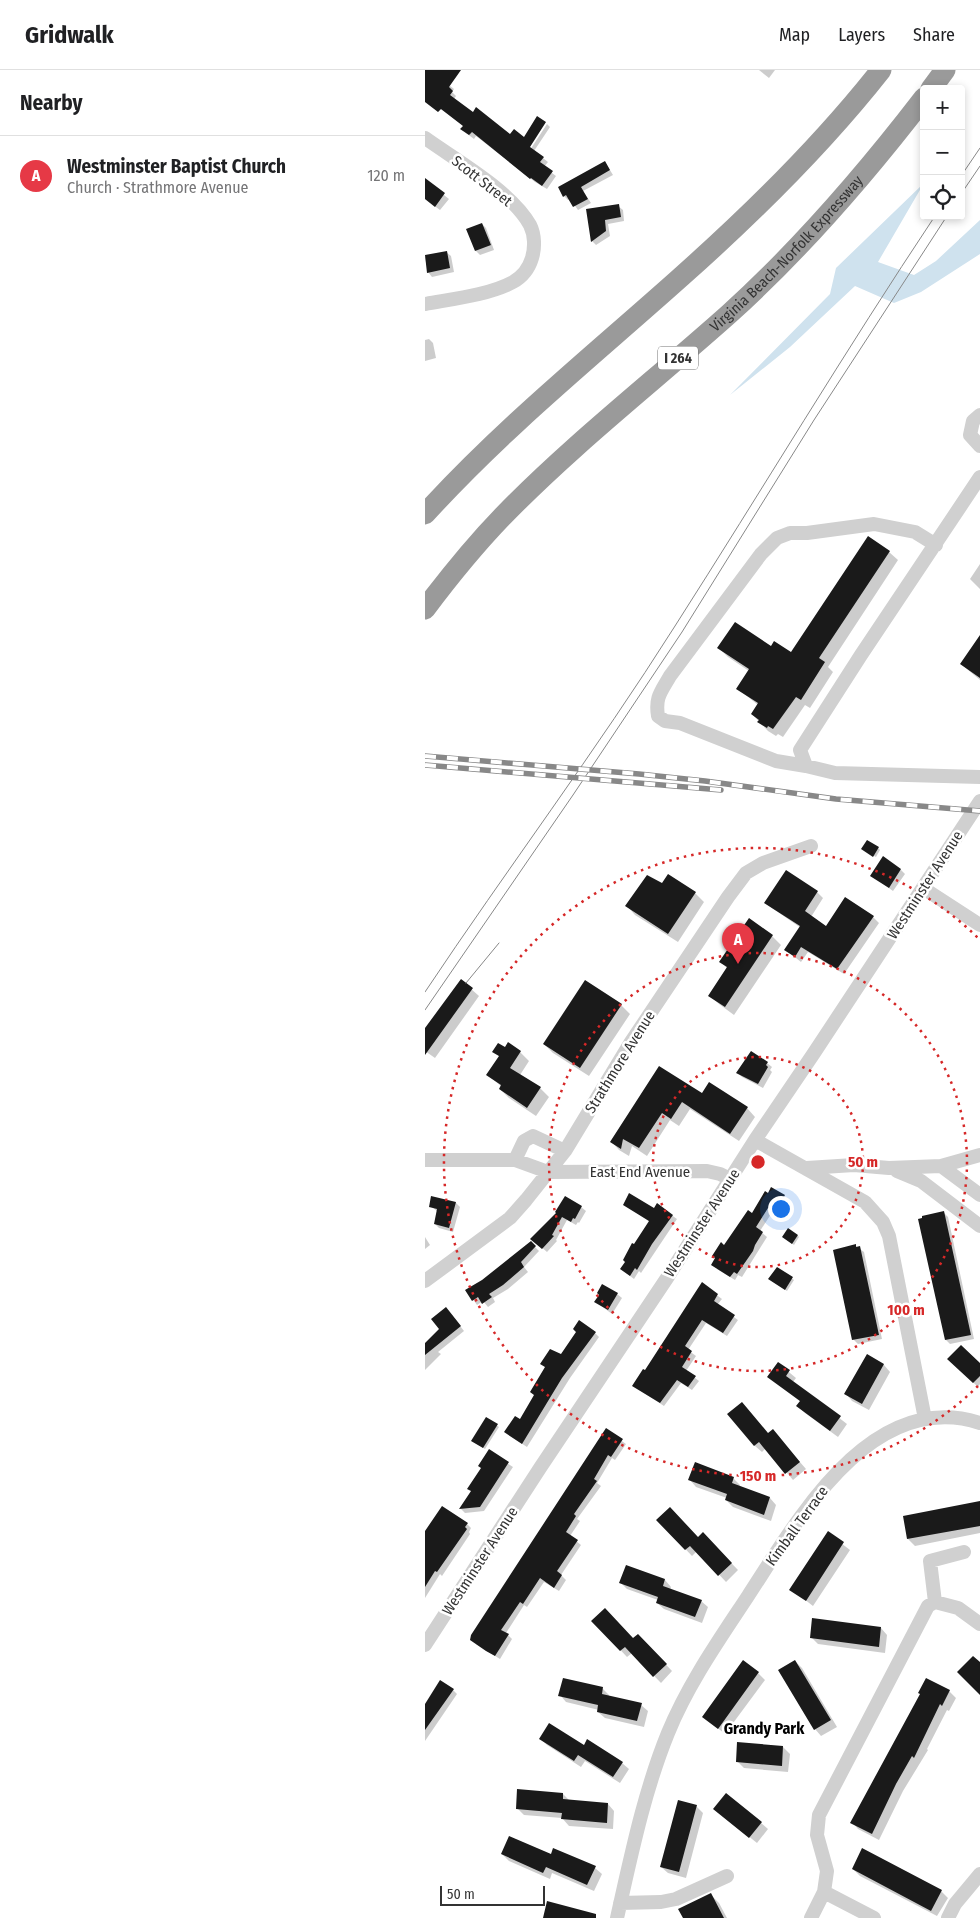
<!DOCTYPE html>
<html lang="en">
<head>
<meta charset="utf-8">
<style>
  :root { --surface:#fff; --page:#f6f6f6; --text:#202124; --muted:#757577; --line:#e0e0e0; --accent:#e63946 }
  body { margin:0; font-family:"Fira Sans Condensed",sans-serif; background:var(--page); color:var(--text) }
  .controls { position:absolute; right:15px; top:15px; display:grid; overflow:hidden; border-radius:5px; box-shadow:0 2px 8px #0003 }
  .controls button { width:45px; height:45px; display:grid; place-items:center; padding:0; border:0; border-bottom:1px solid var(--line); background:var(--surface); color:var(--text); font:25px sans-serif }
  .scale { position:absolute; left:15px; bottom:12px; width:105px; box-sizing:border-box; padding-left:5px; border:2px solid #333; border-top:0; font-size:14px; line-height:18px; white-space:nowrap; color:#333; -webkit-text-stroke:4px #fff; paint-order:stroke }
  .you { position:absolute; left:355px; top:1138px; width:18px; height:18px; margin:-12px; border:4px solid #fff; border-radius:50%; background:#1a73e8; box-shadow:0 0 0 8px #1a73e833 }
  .badge { display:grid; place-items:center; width:32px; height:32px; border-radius:50%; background:var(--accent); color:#fff; font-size:16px; font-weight:700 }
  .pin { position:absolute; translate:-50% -41px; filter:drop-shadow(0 1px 2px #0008) }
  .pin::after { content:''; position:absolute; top:26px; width:18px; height:15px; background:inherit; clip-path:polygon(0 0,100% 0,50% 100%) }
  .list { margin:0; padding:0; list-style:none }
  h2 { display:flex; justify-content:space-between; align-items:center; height:65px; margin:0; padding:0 20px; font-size:21px }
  h2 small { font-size:16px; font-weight:400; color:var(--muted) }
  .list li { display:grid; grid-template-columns:32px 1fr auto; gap:15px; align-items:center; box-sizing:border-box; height:80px; padding:0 20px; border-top:1px solid var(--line) }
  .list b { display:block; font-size:19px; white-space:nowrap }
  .list p { margin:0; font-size:16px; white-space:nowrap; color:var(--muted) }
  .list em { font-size:16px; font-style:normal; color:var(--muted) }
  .icon { flex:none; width:28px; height:28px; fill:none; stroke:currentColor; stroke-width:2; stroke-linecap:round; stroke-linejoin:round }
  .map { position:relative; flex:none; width:555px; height:1848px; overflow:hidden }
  header { display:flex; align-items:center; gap:30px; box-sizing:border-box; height:70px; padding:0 25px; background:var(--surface); border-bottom:1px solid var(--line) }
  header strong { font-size:24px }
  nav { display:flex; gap:28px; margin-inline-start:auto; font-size:18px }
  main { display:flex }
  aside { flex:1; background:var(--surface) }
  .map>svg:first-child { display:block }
  .water { fill:#cfe2ee }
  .shadow { fill:#0003 }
  .building { fill:#1a1a1a }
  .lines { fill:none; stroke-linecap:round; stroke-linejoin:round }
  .minor { stroke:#d0d0d0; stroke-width:14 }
  .highway { stroke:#9a9a9a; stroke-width:21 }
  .tram { stroke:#888; stroke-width:1 }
  .rail-casing { stroke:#888; stroke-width:5.5 }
  .rail { stroke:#fff; stroke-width:4; stroke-dasharray:11; stroke-linecap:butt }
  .ring { fill:none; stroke:#d62828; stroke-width:2.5; stroke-dasharray:2.5 5 }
  .labels { text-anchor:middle; stroke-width:5; stroke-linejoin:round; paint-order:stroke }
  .shield { fill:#fff; stroke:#707070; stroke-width:1 }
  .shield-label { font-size:14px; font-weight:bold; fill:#333 }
  .street-label { font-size:15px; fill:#333; stroke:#fff }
  .neighbourhood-label { font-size:16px; font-weight:bold; fill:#000; stroke:#fff }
  .centre { fill:#d62828; stroke:#fff; stroke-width:2.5 }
  .ring-label { font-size:15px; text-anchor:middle; font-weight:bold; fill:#d62828; stroke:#fff; stroke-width:5; stroke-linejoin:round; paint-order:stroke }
</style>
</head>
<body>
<header>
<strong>Gridwalk</strong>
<nav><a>Map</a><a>Layers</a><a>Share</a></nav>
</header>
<main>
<aside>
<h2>Nearby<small></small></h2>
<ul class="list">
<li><span class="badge">A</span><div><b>Westminster Baptist Church</b><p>Church · Strathmore Avenue</p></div><em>120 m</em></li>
</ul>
</aside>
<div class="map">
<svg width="555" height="1848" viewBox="0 0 555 1848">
  <rect width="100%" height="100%" fill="#fff"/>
  <!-- water -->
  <path class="water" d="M499 113 453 192 489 205 511 191 555 150V184L496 222 469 233 430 216 365 277 305 325 405 224 411 198Z"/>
  <!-- shadow -->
  <path class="shadow" d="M0 0H5L29 19 27 22 31 26 29 29 103 83 122 54 125 57 109 81 123 92 119 97 131 106 122 119 110 112 51 66 49 69 41 63 39 56 13 37 0 23Z
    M334 0H350L344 8Z
    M180 92 188 105 158 121 166 133 153 140 145 129 143 130 139 126Z
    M0 110 24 129 15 140 0 129Z
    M193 136 198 140 199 151 183 154 185 166 171 175 167 171 162 140Z
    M57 154 61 158 69 180 55 185 51 181Z
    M21 182 26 186 29 202 7 207 3 202 0 187Z
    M4 269 8 273 11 288 0 291V270Z
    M464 482 473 490 403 597 408 602 385 638 380 635 358 667 353 664 351 666 343 661 327 644 333 635 312 618 324 601 303 587 294 578H346L366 584Z
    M555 494V519L545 509Z
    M555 579V610L536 594Z
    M453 778 455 780 451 787 440 781Z
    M476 800 480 804 468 821 447 806Z
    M361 802 392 822 398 828 386 847 401 858 448 847 454 853 419 904 383 882 376 892 361 880 376 858 347 838 341 833Z
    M238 815 270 823 279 832 253 872 210 845 202 836Z
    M347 866 356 875 309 945 294 934 285 926 303 899 296 892Z
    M36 910 54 926 10 988 0 981V960Z
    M196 935 205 944 164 1006 128 983 119 974Z
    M80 979 95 982 104 991 95 1005 115 1018 124 1027 111 1046 84 1028 75 1019 77 1017 63 1005 75 987 69 982Z
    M342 993 347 997 345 1000 347 1002 338 1018 317 1007 313 1003Z
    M234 998 277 1025 285 1014 322 1038 330 1047 314 1071 265 1039 254 1056 245 1050 222 1086 207 1076 204 1086 194 1080 186 1071Z
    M359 1126 364 1130 355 1145 348 1141 335 1161 342 1167 317 1207 313 1205 310 1210 292 1199 300 1177 327 1145Z
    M31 1133 35 1137 28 1162 14 1158 10 1154 13 1142 6 1136Z
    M199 1134 229 1139 232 1135 252 1149 216 1203 214 1201 209 1209 201 1203 225 1152Z
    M156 1137 161 1141 154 1153 153 1152 151 1155 142 1150 131 1170 132 1171 122 1182 107 1169 133 1143Z
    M519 1143 523 1147 549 1269 525 1274 521 1270Z
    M373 1166 374 1167 369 1175 358 1167Z
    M0 1167 5 1175 0 1179Z
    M106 1173 114 1181 99 1197 103 1202 83 1219 68 1228 70 1232 63 1237 58 1231 52 1235 42 1221 58 1211Z
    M431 1176 439 1182 457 1269 433 1274 428 1269Z
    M352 1198 369 1210 362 1221 347 1211Z
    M277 1214 297 1229 292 1235 313 1250 302 1266 281 1253 263 1280 271 1286 261 1301 274 1311 267 1320 256 1313 239 1336 213 1319 220 1302Z
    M192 1224 197 1228 187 1244 171 1232Z
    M25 1243 39 1261 13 1282 16 1284 0 1300V1274L16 1259Z
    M170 1263 174 1267 145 1308 102 1377 85 1366 80 1362 95 1350 136 1285Z
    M442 1286 459 1295 465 1302 444 1340 427 1331 421 1324Z
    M524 1289 555 1295V1314L553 1317Z
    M353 1293 371 1308 368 1312 422 1354 413 1367 380 1343 373 1336 376 1332 344 1307Z
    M304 1345 343 1365 354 1368 381 1399 368 1410 341 1378 337 1382 330 1376Z
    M62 1349 74 1357 60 1379 49 1372Z
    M181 1360 201 1374 190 1390 187 1388 172 1413 176 1416 152 1449 155 1451 145 1466 156 1475 136 1505 141 1510 134 1521 119 1512 102 1537 99 1535 81 1563 87 1569 75 1589 51 1574Z
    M64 1381 88 1397 59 1441 40 1443 36 1439 47 1422Z
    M308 1408 315 1415 314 1417 345 1428 351 1435 346 1451 308 1437 301 1430 302 1428 271 1417 265 1410Z
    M555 1433V1463L490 1476 483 1469 479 1447Z
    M233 1450 273 1468 278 1464 313 1500 301 1512 272 1481 267 1486Z
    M42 1454 46 1458 44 1462 45 1464 17 1506 15 1504 0 1528V1464Z
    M403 1463 425 1480 388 1536 366 1519Z
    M240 1510 246 1517 245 1520 276 1531 283 1537 277 1553 239 1539 232 1533 233 1530 202 1519 196 1513Z
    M168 1551 208 1570 213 1565 247 1601 236 1613 207 1583 202 1587Z
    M456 1558 462 1565 460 1583 393 1574 386 1567Z
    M370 1591 377 1598 412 1657 396 1666 390 1659Z
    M333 1603 340 1610 300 1664 279 1647Z
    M178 1619 184 1625V1627L216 1635 223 1641 219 1657 180 1648 173 1642 174 1640 141 1632 135 1625Z
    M28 1620 32 1624 0 1671V1636Z
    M524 1621 531 1628 524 1641 522 1640 502 1679 503 1680 478 1721 454 1770 433 1759 427 1752Z
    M116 1669 159 1676 197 1693 204 1699 195 1713 160 1691 156 1697 122 1675Z
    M358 1677 365 1684 363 1702 319 1698 312 1691Z
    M138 1724 145 1731 183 1734 189 1741 188 1759 144 1756 137 1748 99 1745 92 1738Z
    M271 1736 278 1743 261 1808 243 1803 236 1797Z
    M297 1745 336 1753 343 1759 332 1773Z
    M77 1784 126 1785 170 1798 177 1804 169 1821 127 1803 125 1809 84 1791Z
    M428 1799 516 1821 523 1828 512 1846 435 1806Z
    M285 1824 294 1833 302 1848H260Z"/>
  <!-- building -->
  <path class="building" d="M0 0H36L24 17 28 21 25 25 48 42 51 37 85 64 89 59 99 67 112 46 121 52 105 77 119 87 115 92 128 101 117 116 106 108 105 109 47 62 44 65 35 59 38 56 16 39 13 42 0 32Z
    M180 91 185 100 156 117 163 129 148 137 141 125 138 127 133 117Z
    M0 108 20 123 10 137 0 129Z
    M194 134 196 147 180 150 181 161 166 172 161 139Z
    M57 153 66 175 50 181 41 159Z
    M22 181 25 198 2 203 0 185Z
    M443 466 465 481 394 588 400 592 376 630 371 627 348 659 343 656 342 658 332 652 334 650 326 644 333 633 311 619 324 599 292 578 310 552 346 576 349 571 366 582Z
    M555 565V608L535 594Z
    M442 770 454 777 448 787 436 779Z
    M458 786 476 799 464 818 445 806Z
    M361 800 393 821 380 841 401 856 420 827 449 846 412 899 376 877 370 887 359 880 375 856 339 833Z
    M243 804 271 822 243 864 200 836 222 805 237 813Z
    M324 848 348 865 300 937 283 926 302 897 294 892Z
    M36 909 48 918 0 985V958Z
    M160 910 197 934 155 998 118 974Z
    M83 972 96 981 85 998 116 1017 102 1038 74 1019 76 1015 61 1005 74 986 67 982 73 973 80 977Z
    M326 981 343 992 341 995 343 997 333 1014 311 1003Z
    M234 996 277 1023 284 1012 323 1037 305 1064 257 1032 246 1049 237 1043 214 1078 198 1069 196 1079 185 1072Z
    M346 1117 360 1125 350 1142 343 1138 331 1157 338 1162 330 1175 328 1181 312 1204 309 1202 305 1207 286 1195 290 1188 287 1186 296 1172 299 1175 323 1140 327 1143 340 1121 343 1123Z
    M204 1123 229 1138 232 1133 248 1145 227 1174 212 1200 210 1198 205 1206 195 1199 200 1192 198 1190 207 1173 209 1174 224 1151 198 1135Z
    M6 1126 31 1132 24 1158 9 1154 12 1139 4 1137Z
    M140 1126 157 1136 150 1149 148 1148 146 1152 137 1147 127 1165 129 1166 117 1179 105 1169 131 1143 130 1142Z
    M519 1141 546 1265 520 1270 493 1149 497 1148V1146Z
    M363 1158 373 1165 367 1174 357 1167Z
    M106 1171 111 1176 96 1192 99 1197 78 1215 64 1224 67 1227 57 1234 53 1227 47 1231 40 1220 57 1210Z
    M431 1174V1177L435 1176 454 1265 427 1270 408 1180Z
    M352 1197 368 1207 360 1220 343 1209Z
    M277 1212 293 1224 289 1231 310 1245 298 1263 277 1250 260 1276 267 1281 257 1297 271 1306 263 1317 252 1310 235 1333 207 1316 218 1299 220 1300Z
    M177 1214 193 1223 183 1240 169 1232 174 1225 172 1223Z
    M21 1237 36 1256 0 1285V1273L14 1259 6 1249Z
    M154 1250 171 1262 137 1308 97 1374 79 1362 90 1346 95 1349 109 1325 105 1322 120 1297 115 1294 125 1279 136 1284 151 1262 148 1259Z
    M536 1275 555 1293V1306L548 1313 522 1289Z
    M442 1284 459 1294 437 1334 419 1324Z
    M353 1292 365 1300 361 1306 416 1346 405 1361 371 1336 375 1331 342 1307Z
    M317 1332 343 1363 348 1359 375 1392 360 1404 334 1372 329 1376 302 1344Z
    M61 1347 73 1354 58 1378 46 1371Z
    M181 1358 198 1369 186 1387 183 1385 169 1409 172 1411 149 1444 151 1446 141 1462 153 1470 132 1501 137 1505 129 1518 115 1508 98 1534 95 1532 76 1560 84 1564 70 1586 61 1581 45 1570 46 1565Z
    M64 1379 84 1392 55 1437 34 1439 46 1421 42 1419 56 1398 53 1396Z
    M270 1392 309 1407 307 1413 345 1427 339 1445 300 1430 302 1424 263 1410Z
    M555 1431V1456L482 1469 478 1446Z
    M17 1436 43 1453 40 1457 42 1459 12 1502 10 1501 0 1517V1461Z
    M245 1437 273 1467 278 1462 307 1493 293 1506 265 1476 260 1480 231 1450Z
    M403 1461 419 1472 381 1531 364 1520Z
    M201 1495 240 1509 238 1516 277 1530 270 1547 231 1533 233 1527 194 1513Z
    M180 1538 208 1568 213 1564 242 1594 228 1607 200 1577 195 1581 166 1551Z
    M387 1548 456 1557 454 1577 385 1568Z
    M548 1586 555 1592V1625L532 1602Z
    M318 1590 334 1602 293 1659 277 1647Z
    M370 1590 406 1650 389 1660 353 1600Z
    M138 1608 178 1617 177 1624 217 1633 212 1651 172 1642 173 1635 133 1626Z
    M501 1608 525 1620 517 1636 515 1634 489 1688 487 1686 471 1714 447 1764 425 1753 495 1624 493 1623Z
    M15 1610 29 1619 0 1660V1634Z
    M124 1653 159 1675 162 1669 198 1692 188 1707 153 1685 149 1691 114 1669Z
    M312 1672 358 1676 357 1696 311 1692Z
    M92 1719 138 1723V1729L183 1733 182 1753 136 1749 137 1743 91 1739Z
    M301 1723 337 1752 324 1768 288 1739Z
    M253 1730 272 1735 254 1802 235 1797Z
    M84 1766 126 1784 128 1778 171 1796 162 1815 121 1797 118 1803 76 1784Z
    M437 1778 517 1820 506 1841 427 1799Z
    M286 1823 299 1848H258L253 1839Z
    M122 1831 171 1844V1848H118Z"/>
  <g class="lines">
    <!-- minor -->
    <path class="minor" d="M0 68C32 91 86 121 105 155 110 165 110 178 107 188 104 198 97 207 88 212 64 225 27 229 0 234
      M555 345 548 351 545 365 555 376
      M555 407 436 585 375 680 381 696 410 703 555 707
      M381 696 351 691 255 653 240 651 233 646C230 627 236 622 245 606L336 484 352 468 365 463H382L449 454 490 462 511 475
      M498 818 555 855
      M330 1070 440 1132 458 1152 464 1166 500 1349
      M0 1090H90L123 1102 282 1101 295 1104 305 1109
      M90 1090 99 1071 108 1066 140 1081
      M516 1096 555 1125
      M382 1098 429 1095 464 1098 516 1096 555 1085
      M472 1101 496 1111 555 1156
      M0 1211 85 1148 101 1130 140 1081 206 972 303 827 321 803 338 793 386 776
      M510 1532 505 1491 539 1482
      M0 1575 115 1398 242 1208 330 1070 389 983 555 731
      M399 1822 402 1801 392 1765 394 1745 503 1536 510 1532 533 1538 555 1554
      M195 1833 236 1832 251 1829 302 1806
      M192 1848C206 1786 219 1722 243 1663 263 1614 294 1570 323 1526 372 1451 446 1318 555 1353
      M386 1848 399 1822 449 1848
      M523 1848 530 1834 555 1804"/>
    <!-- highway -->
    <g class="highway">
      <path d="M506 19 520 0"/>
      <path d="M0 444C79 357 170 284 257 206 329 142 397 75 456 0"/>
      <path id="s1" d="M0 539C24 507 50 475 78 446 148 374 229 311 304 244 376 179 439 106 499 28"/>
    </g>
    <!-- tram -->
    <path class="tram" d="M536 106 555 78
      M536 124 555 96
      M41 913 74 873
      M0 922C82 799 171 681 250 556 337 420 420 281 510 146
      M0 940 148 725 257 562 389 350 522 146"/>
    <!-- rail casing -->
    <g class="rail-casing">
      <path id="rail" d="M0 686 214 704 280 711 411 729 555 741
        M0 695 296 720"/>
    </g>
    <!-- rail -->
    <use href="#rail" class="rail"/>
  </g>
  <!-- distance rings -->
  <g class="ring">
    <circle cx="333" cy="1092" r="105"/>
    <circle cx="333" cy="1092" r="209"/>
    <path d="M553 1316A314 314 0 1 1 553 868"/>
  </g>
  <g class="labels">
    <!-- shield labels -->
    <rect class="shield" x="233" y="276.5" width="40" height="23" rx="4"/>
    <g class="shield-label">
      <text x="253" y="293">I 264</text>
    </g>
    <!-- street labels -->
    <g class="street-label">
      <text transform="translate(57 111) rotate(38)" y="5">Scott Street</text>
      <text dy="5" stroke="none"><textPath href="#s1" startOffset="508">Virginia Beach-Norfolk Expressway</textPath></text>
      <text transform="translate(500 815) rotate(-57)" y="5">Westminster Avenue</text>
      <text transform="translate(195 992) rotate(-58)" y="5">Strathmore Avenue</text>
      <text x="215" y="1107">East End Avenue</text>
      <text transform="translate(277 1153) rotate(-57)" y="5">Westminster Avenue</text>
      <text transform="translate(372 1456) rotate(-54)" y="5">Kimball Terrace</text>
      <text transform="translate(55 1491) rotate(-57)" y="5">Westminster Avenue</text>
    </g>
    <!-- neighbourhood labels -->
    <g class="neighbourhood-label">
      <text x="339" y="1664">Grandy Park</text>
    </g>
  </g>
  <circle cx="333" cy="1092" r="8" class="centre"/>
  <g class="ring-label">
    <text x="438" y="1097">50 m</text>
    <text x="481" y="1245">100 m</text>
    <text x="333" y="1411">150 m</text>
  </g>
</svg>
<div class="controls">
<button>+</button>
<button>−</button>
<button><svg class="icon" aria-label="locate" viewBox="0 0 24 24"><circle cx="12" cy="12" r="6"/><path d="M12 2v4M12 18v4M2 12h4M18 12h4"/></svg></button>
</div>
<div class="scale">50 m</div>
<div class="you"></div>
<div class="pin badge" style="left:313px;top:894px">A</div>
</div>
</main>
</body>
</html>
